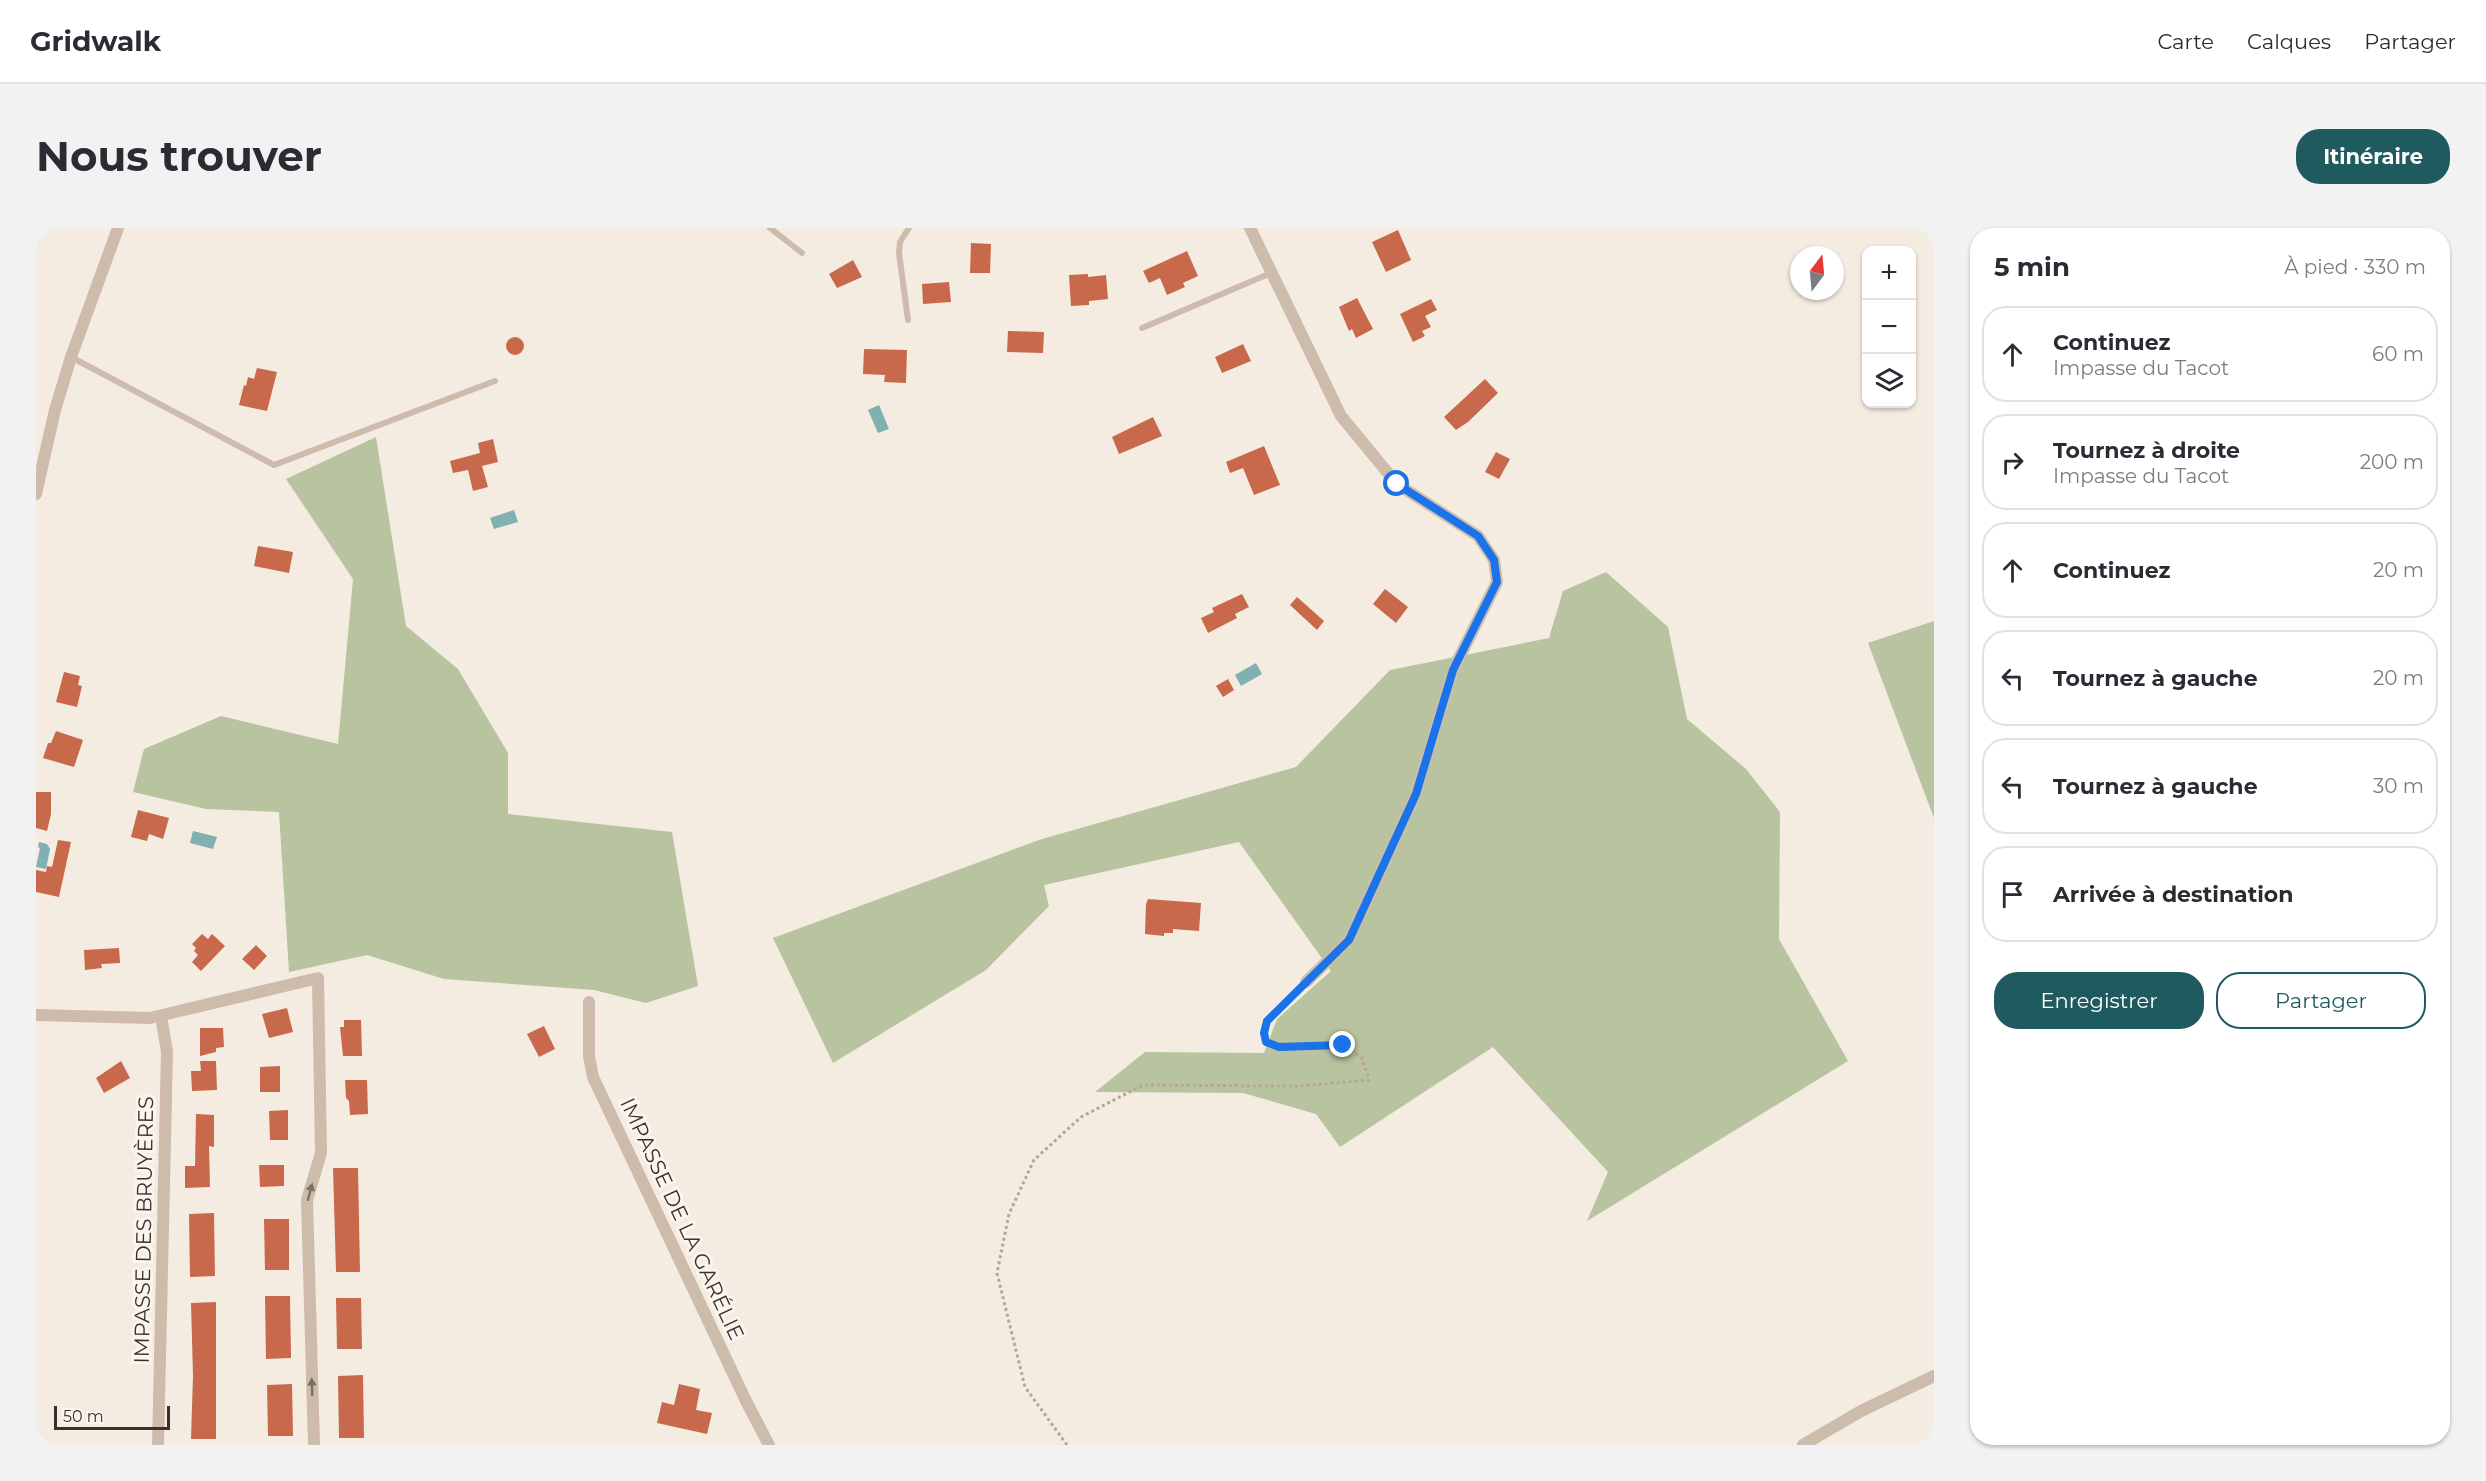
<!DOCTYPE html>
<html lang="fr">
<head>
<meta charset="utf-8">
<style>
  :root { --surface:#fff; --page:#f2f2f3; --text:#2b2b33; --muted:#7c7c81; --line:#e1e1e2; --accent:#1f5a5e }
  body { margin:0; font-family:Montserrat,sans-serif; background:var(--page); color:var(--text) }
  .controls { position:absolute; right:18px; top:18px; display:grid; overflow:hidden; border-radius:12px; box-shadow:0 2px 4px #0004 }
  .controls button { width:54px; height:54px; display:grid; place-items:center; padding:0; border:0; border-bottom:2px solid var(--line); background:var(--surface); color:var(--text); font:30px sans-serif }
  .compass { position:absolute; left:1754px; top:18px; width:54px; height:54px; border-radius:50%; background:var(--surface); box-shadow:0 2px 4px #0004; rotate:16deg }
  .scale { position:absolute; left:18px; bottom:15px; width:116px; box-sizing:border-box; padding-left:6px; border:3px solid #3b302b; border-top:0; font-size:16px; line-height:21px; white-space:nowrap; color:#3b302b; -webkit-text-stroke:4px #fbf5ee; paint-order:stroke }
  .stop { position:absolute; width:18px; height:18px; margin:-14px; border:4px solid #1a73e8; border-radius:50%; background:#fff }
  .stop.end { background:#1a73e8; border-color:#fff; box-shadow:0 2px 6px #0008 }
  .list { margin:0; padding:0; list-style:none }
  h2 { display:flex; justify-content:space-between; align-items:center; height:78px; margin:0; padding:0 24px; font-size:26px }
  h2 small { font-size:20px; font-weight:400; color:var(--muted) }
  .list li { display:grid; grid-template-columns:39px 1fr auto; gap:18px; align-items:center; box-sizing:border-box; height:96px; margin:0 12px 12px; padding:0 12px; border:2px solid var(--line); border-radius:24px }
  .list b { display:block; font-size:22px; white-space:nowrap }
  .list p { margin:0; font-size:20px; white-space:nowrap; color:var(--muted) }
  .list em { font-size:20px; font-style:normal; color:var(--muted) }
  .actions { display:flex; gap:12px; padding:18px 24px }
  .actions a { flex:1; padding:14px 0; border:2px solid var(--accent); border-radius:24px; text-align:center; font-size:21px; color:var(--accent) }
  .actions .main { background:var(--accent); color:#fff }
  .icon { flex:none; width:33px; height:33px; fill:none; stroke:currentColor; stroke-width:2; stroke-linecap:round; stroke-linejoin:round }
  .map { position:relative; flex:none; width:1898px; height:1217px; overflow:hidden; border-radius:24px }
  header { display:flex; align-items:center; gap:36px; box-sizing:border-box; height:84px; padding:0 30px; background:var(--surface); border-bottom:2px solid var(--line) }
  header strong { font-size:28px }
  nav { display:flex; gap:33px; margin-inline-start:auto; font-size:21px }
  .intro { display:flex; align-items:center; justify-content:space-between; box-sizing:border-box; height:144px; padding:0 36px }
  h1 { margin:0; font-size:42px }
  .button { padding:15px 27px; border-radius:24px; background:var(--accent); color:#fff; font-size:21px; font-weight:700 }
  main { display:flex; gap:36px; padding:0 36px }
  aside { flex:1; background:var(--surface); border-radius:24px; box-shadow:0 2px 4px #0004 }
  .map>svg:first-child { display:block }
  .green { fill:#b8c4a0 }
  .water { fill:#7fb0b2 }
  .building { fill:#c8694b }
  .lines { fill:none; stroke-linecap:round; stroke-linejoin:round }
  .path { stroke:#b9a596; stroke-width:3; stroke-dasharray:3 3; stroke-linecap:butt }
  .lane { stroke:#cdbbac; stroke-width:6 }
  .street { stroke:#cdbbac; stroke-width:12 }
  .oneway { fill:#7d6f65 }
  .route { stroke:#1a73e8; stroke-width:8 }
  .labels { text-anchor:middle; stroke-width:6; stroke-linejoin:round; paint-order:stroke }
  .street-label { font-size:21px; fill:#3b302b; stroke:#fbf5ee }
</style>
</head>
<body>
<header>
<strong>Gridwalk</strong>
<nav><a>Carte</a><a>Calques</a><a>Partager</a></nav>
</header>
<div class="intro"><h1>Nous trouver</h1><a class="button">Itinéraire</a></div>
<main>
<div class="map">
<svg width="1898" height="1217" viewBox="0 0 1898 1217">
  <rect width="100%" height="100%" fill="#f4ebe1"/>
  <!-- green -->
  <path class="green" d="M340 209 370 398 422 441 472 525V586L636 604 662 758 610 775 558 762 408 751 331 727 253 744 243 584 170 581 97 564 108 521 185 488 302 516 317 351 250 251Z
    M1570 344 1632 399 1651 491 1710 541 1744 584 1743 711 1812 833 1551 993 1572 944 1457 819 1304 919 1280 886 1207 865 1059 864 1109 824 1228 825 1241 791 1295 743 1203 614 1008 657 1013 678 950 742 797 835 737 710 1006 611 1260 539 1354 442 1513 410 1527 363Z
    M1898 393V590L1832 415Z"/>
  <!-- water -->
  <path class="water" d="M843 177 853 201 842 205 832 182Z
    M478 282 482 294 458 301 454 290Z
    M1220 435 1226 446 1205 458 1199 447Z
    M157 603 181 609 177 621 154 615Z
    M3 614 11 616 14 621 10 641 0 639 4 620 2 619Z"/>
  <!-- building -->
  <path class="building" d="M1362 2 1375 32 1350 44 1336 14Z
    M935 15 955 16 954 45H934Z
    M1151 23 1162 48 1147 55 1149 59 1131 67 1124 50 1113 55 1107 43Z
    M817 32 826 49 801 60 793 46Z
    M1052 46V49L1070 47 1072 71 1053 73V77L1035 78 1033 47Z
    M913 54 915 74 887 76 886 56Z
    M1321 70 1337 101 1320 110 1316 101 1313 103 1303 79Z
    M1395 71 1401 82 1389 88 1395 99 1386 103 1389 108 1377 114 1364 86Z
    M972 103 1008 104 1007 125 971 124Z
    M470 118a9 9 0 1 1 18 0a9 9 0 1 1-18 0Z
    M1207 116 1215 133 1186 145 1179 129Z
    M828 121 871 122 870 155 848 154 849 147 827 146Z
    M221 140 241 144 231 183 203 177 208 157 210 158 212 149 218 151Z
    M1449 151 1462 165 1432 194 1420 202 1408 189Z
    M1117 189 1126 208 1083 226 1076 209Z
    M457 211 462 234 446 238 452 259 437 263 432 242 417 245 414 233 444 225 442 215Z
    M1228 218 1244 257 1218 267 1207 240 1194 245 1190 234Z
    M1460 224 1474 231 1463 251 1449 244Z
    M222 318 257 324 253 345 218 338Z
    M1349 361 1372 379 1360 395 1337 376Z
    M1206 366 1213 379 1199 386 1201 390 1172 405 1165 390 1178 384 1176 380Z
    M1261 369 1288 393 1281 402 1254 377Z
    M28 444 44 448 42 457 46 458 41 479 20 474Z
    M1192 451 1198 462 1187 469 1180 458Z
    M20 503 47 512 38 539 7 530 12 515H15Z
    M0 564H15V586L11 603 0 600Z
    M102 582 133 590 127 611 113 606 111 613 95 609Z
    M22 612 35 614 23 669 0 664V642L10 644 11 638 16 639Z
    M1112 671 1165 675 1163 703 1137 701V705H1128V708L1109 706 1110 676Z
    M166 706 172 711 176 706 189 718 165 743 156 734 162 727 158 723 160 720 156 716Z
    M220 717 231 728 218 742 206 731Z
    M83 720 84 735 65 736 66 740 49 742 48 722Z
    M251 780 257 804 233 810 226 786Z
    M308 792H325L326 828H307L304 799H308Z
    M508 798 519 821 503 829 491 806Z
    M164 800H187L188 819 180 820V824L164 828Z
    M85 833 94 850 68 865 60 850Z
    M164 833H180L181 862 156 863 155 843H165Z
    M244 838V864H224V839Z
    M309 852H331L332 886 314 887 313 873 310 870Z
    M252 882V912H234L233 883Z
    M160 886 178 887V919L173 918 174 959 149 960V938H159Z
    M223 937H248V958L224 959Z
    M297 940H322L324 1044H300Z
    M178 985 179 1048 154 1049 153 986Z
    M228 991H253V1042H229Z
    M229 1068H254L255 1130 230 1131Z
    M300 1070H325L326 1121H301Z
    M180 1074V1211H155L157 1148 155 1075Z
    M327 1147 328 1210H303L302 1148Z
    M256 1156 257 1208H232L231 1157Z
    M643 1156 664 1161 660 1182 676 1185 671 1206 621 1195 626 1174 638 1177Z"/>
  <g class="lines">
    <!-- path -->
    <path class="path" d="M1031 1217 989 1159 961 1045 973 986 998 932 1045 889 1107 857 1261 858 1333 852 1326 830 1307 817 1243 819 1230 814C1226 790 1246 778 1261 763"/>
    <!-- lane -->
    <path class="lane" d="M734 0 766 25
      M872 92 863 25 864 14 873 0
      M1106 100 1235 45
      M35 129 238 237 459 153"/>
    <!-- street -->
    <path class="street" d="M1214 0 1305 188 1361 256 1442 308 1458 332 1461 354 1417 442 1380 566 1313 712 1270 754
      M0 266 19 182 35 129 82 0
      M553 774V828L557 849 711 1175 733 1217
      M0 787 114 790 282 750 285 925 271 972 278 1217
      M122 1217 131 824 125 788
      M1767 1217 1825 1183 1898 1148"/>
  </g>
  <!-- one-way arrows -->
  <defs><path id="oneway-solid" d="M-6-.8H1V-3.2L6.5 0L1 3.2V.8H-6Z" transform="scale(1.5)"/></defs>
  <g class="oneway">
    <use href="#oneway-solid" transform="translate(274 964) rotate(-75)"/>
    <use href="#oneway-solid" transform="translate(276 1159) rotate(-92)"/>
  </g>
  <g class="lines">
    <!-- route -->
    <path class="route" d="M1307 817 1243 819 1230 814 1228 805 1231 793 1313 712 1380 566 1417 442 1461 354 1458 332 1442 308 1361 256"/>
  </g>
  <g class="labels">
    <!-- street labels -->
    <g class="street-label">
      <text transform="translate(646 991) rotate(65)" y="7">IMPASSE DE LA GARÉLIE</text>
      <text transform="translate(108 1002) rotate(-89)" y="7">IMPASSE DES BRUYÈRES</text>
    </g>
  </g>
</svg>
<div class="controls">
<button>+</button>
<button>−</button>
<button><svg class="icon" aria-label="layers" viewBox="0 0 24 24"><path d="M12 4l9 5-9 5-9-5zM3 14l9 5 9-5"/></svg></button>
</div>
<svg class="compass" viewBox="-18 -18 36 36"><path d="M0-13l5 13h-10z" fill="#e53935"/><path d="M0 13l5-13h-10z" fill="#7c7c81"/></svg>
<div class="scale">50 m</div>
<div class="stop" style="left:1361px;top:256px"></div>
<div class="stop end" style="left:1307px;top:817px"></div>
</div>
<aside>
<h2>5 min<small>À pied · 330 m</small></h2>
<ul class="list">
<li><svg class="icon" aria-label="ahead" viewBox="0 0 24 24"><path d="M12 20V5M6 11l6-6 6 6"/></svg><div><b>Continuez</b><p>Impasse du Tacot</p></div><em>60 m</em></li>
<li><svg class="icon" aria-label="right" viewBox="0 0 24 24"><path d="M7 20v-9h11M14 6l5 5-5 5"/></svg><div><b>Tournez à droite</b><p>Impasse du Tacot</p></div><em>200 m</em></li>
<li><svg class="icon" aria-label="ahead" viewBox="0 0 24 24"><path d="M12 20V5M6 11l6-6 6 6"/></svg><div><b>Continuez</b></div><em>20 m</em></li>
<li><svg class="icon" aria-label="left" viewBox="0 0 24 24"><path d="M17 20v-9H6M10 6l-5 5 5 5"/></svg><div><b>Tournez à gauche</b></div><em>20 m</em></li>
<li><svg class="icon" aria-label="left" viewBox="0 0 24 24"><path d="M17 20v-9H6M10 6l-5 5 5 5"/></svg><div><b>Tournez à gauche</b></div><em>30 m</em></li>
<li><svg class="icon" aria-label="arrive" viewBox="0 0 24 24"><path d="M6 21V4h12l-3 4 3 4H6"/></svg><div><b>Arrivée à destination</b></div></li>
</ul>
<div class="actions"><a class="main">Enregistrer</a><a>Partager</a></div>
</aside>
</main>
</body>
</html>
